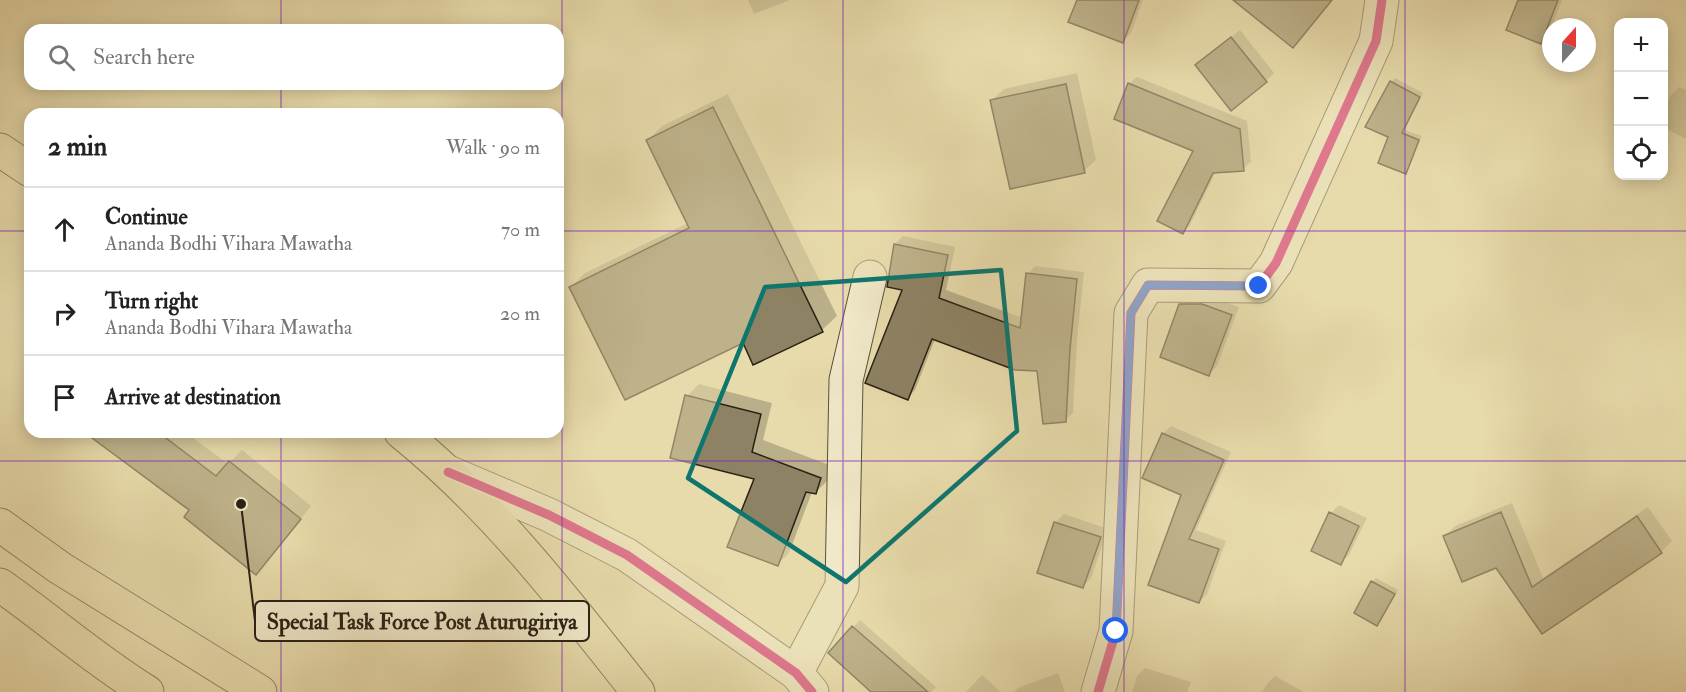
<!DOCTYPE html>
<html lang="en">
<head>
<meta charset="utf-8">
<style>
  :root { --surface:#fff; --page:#f6f6f6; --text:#222; --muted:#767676; --line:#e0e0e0 }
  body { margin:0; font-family:"IM FELL Double Pica",serif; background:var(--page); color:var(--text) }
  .controls { position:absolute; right:18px; top:18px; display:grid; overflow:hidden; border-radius:12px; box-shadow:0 3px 15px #0003 }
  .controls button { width:54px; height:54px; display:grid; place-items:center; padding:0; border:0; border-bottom:2px solid var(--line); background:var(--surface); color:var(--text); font:30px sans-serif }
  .compass { position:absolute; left:1542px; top:18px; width:54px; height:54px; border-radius:50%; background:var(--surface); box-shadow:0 3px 15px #0003; rotate:21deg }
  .stop { position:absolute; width:18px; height:18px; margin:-14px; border:4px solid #2563eb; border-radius:50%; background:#fff }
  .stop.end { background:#2563eb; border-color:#fff; box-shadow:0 2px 6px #0008 }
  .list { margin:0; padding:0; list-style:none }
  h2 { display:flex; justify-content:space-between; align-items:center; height:78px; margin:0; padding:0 24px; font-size:26px }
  h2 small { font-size:20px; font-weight:400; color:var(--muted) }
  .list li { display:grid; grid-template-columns:39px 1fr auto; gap:18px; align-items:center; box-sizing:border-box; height:84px; padding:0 24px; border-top:2px solid var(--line) }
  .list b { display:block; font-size:22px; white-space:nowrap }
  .list p { margin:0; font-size:20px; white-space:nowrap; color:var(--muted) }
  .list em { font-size:20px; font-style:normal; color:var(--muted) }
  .icon { flex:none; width:33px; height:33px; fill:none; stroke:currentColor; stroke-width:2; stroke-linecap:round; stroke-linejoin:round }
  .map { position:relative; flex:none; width:1686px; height:692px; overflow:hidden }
  .search { position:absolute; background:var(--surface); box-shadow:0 3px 15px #0003; left:24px; top:24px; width:540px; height:66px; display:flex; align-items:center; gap:15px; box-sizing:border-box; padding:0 21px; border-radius:18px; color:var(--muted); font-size:22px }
  .panel { position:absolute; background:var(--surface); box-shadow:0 3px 15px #0003; left:24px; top:108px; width:540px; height:330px; border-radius:18px }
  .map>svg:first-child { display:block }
  .shadow { fill:#0003 }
  .building { fill:#8d8263; stroke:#2a2116; stroke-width:1.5 }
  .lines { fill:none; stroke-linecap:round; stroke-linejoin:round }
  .minor-casing { stroke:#5a503b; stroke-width:35 }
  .major-casing { stroke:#2a2116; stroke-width:35 }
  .highway-casing { stroke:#2a2116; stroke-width:35 }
  .minor { stroke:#f0e8c8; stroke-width:33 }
  .major { stroke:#e8dbab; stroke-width:33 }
  .highway { stroke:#e8dbab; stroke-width:33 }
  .cycleway-casing { stroke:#f0e8c8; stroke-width:13 }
  .cycleway { stroke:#d6006c; stroke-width:9 }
  .route { stroke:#2563eb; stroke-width:8 }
  .marked { fill:none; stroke:#0f766e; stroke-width:4.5; stroke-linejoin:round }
  .grid { fill:none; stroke:#7b2cbf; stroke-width:1.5; stroke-opacity:0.55 }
  .leader { fill:none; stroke:#2a2116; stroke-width:2 }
  .callout-dot { fill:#2a2116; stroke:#f0e8c8; stroke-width:2 }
  .callout { fill:#f0e8c8; stroke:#2a2116; stroke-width:2 }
  .callout-label { font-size:22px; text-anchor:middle; font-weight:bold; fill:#2a2116 }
</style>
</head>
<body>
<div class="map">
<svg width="1686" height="692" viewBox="0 0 1686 692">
  <rect width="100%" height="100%" fill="#e8dbab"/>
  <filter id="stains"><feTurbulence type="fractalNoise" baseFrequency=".00333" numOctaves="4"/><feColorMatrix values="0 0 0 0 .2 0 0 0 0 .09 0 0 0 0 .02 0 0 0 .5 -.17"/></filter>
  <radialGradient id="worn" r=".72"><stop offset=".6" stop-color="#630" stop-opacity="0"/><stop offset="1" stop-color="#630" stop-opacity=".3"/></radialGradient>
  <!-- shadow -->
  <path class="shadow" d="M748 0H790L754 14Z
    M1078 0H1143L1131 33 1123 41Z
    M1520 0H1562L1549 34 1541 42Z
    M1240 30 1274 73 1266 81 1197 65Z
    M1077 73 1096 160 1084 171 992 100 1004 89Z
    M1137 77 1247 121 1251 162 1243 169 1216 171 1190 225 1183 232 1195 150 1129 84Z
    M1395 78 1423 93 1405 130 1422 136 1409 168 1406 172 1390 136 1391 82Z
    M1679 87 1686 90V139L1664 128V109L1671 95Z
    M728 94 837 316 822 330 754 363 743 341 571 287 585 273 688 223 647 141 662 126Z
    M903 236 955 247 946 290 1023 318 1028 274 1035 266 1084 272 1077 340 1073 413 1065 421 1038 369 935 339 915 390 907 398 904 288 895 244Z
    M1189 296 1211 297 1239 307 1217 366 1209 374 1181 305Z
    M699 384 772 403 763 440 832 466 827 481 816 492H812L789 553 777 565 756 478 687 396Z
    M1171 426 1231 452 1196 530 1226 541 1207 594 1199 602 1150 584 1183 495 1163 434Z
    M95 432H185L228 464 242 450 311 506 267 561 191 510Z
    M1512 503 1543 578 1648 507 1672 541 1661 552 1542 632 1496 566 1445 536 1455 526Z
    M1339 505 1367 518 1349 555 1341 563 1331 513Z
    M1064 514 1108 529 1091 578 1083 586 1039 572 1056 522Z
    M1376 578 1398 590 1381 621 1377 624 1372 582Z
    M860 620 936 687 931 692H888L830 653Z
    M1145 668 1191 682 1187 692H1132L1137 676Z
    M1058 673 1065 692H1014L1018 688Z
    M982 675 1001 692H966Z
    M1275 676 1304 692H1262L1267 684Z"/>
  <!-- building -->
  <path class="building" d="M1077 0H1139L1123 43 1068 22Z
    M1233 0H1332L1293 48Z
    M1518 0H1558L1541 44 1506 30Z
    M1231 37 1267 82 1231 111 1195 65Z
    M1390 81 1420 97 1402 133 1419 140 1406 174 1378 163 1388 137 1365 127Z
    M1128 83 1240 129 1244 171 1213 173 1183 234 1157 221 1193 151 1114 119Z
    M1066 84 1085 173 1010 189 990 100Z
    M713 107 823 332 753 365 743 343 625 400 569 287 689 228 646 140Z
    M894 244 948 255 939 298 1020 328 1026 273 1077 279 1070 349 1066 422 1043 424 1037 371 1015 370 932 339 908 400 865 383 902 290 887 287Z
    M1179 304H1202L1232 315 1209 376 1160 357Z
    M685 395 761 414 752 452 821 478 816 494 806 492 778 566 727 547 754 479 670 458Z
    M84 432H158L216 476 229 461 301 519 256 575 184 517 189 510Z
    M1162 433 1224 460 1189 539 1219 549 1199 603 1148 585 1181 495 1142 478Z
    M1329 512 1359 526 1341 565 1311 551Z
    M1501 512 1532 587 1637 516 1662 553 1542 634 1496 568 1462 582 1443 536Z
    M1054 522 1101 537 1083 588 1037 573Z
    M1371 581 1395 594 1377 626 1354 613Z
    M852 626 928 692H871L828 653Z"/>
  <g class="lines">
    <!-- minor casing -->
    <g class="minor-casing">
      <path id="minor" d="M448 472 549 515 627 555 796 673 812 692
        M796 673 842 586 846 380 870 277
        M1098 692 1116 631 1131 313 1148 285 1259 286 1276 263 1376 41 1382 0"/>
    </g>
    <!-- major casing -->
    <g class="major-casing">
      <path id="major" d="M0 150 30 170
        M401 432C493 506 565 600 638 692"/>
    </g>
    <!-- highway casing -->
    <g class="highway-casing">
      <path id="highway" d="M0 525 60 568 260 692
        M0 585C50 620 95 660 147 692"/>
    </g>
    <!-- minor -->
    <use href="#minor" class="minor"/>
    <!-- major -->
    <use href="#major" class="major"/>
    <!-- highway -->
    <use href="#highway" class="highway"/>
    <!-- cycleway casing -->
    <g class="cycleway-casing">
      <path id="cycleway" d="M448 472 549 515 627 555 796 673 812 692
        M1098 692 1116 631 1131 313 1148 285 1259 286 1276 263 1376 41 1382 0"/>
    </g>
    <!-- cycleway -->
    <use href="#cycleway" class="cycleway"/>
  </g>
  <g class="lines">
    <!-- route -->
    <path class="route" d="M1116 631 1131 313 1148 285 1259 286"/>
  </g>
  <!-- marked area -->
  <path d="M0 0H1686V692H0ZM1001 270 1017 431 846 582 688 478 765 287Z" fill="#e8dbab" fill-opacity=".55" fill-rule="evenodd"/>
  <path class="marked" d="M1001 270 1017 431 846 582 688 478 765 287Z"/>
  <!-- grid -->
  <path class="grid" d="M281 0V30M562 0V692M843 0V692M1124 0V692M1405 0V692M281 84V114M0 231H30M558 231H1686M281 432V692M0 461H1686"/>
  <!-- callouts -->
  <path class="leader" d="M241 504L255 621"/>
  <circle class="callout-dot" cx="241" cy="504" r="6"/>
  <rect class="callout" x="255" y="601" width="334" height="40" rx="6"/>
  <g class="callout-label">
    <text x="422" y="629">Special Task Force Post Aturugiriya</text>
  </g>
  <rect width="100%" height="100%" filter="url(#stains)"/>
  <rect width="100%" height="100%" fill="url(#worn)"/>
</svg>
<div class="controls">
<button>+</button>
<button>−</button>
<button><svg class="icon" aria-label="locate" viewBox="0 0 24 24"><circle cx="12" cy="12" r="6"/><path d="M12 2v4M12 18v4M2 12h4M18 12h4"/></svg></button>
</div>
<svg class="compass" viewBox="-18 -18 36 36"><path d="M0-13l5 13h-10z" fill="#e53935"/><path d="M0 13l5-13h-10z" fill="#767676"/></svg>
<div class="stop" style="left:1116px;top:631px"></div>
<div class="stop end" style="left:1259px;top:286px"></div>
<div class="search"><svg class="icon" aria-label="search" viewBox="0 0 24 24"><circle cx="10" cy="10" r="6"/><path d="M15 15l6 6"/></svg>Search here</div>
<section class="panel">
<h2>2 min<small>Walk · 90 m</small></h2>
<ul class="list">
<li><svg class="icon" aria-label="ahead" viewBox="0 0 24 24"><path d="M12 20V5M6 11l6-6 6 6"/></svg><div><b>Continue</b><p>Ananda Bodhi Vihara Mawatha</p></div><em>70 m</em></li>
<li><svg class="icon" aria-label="right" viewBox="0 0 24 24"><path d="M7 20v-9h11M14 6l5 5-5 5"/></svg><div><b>Turn right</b><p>Ananda Bodhi Vihara Mawatha</p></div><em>20 m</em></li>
<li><svg class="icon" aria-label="arrive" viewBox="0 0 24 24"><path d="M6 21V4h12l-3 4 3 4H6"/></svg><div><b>Arrive at destination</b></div></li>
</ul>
</section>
</div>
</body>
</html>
